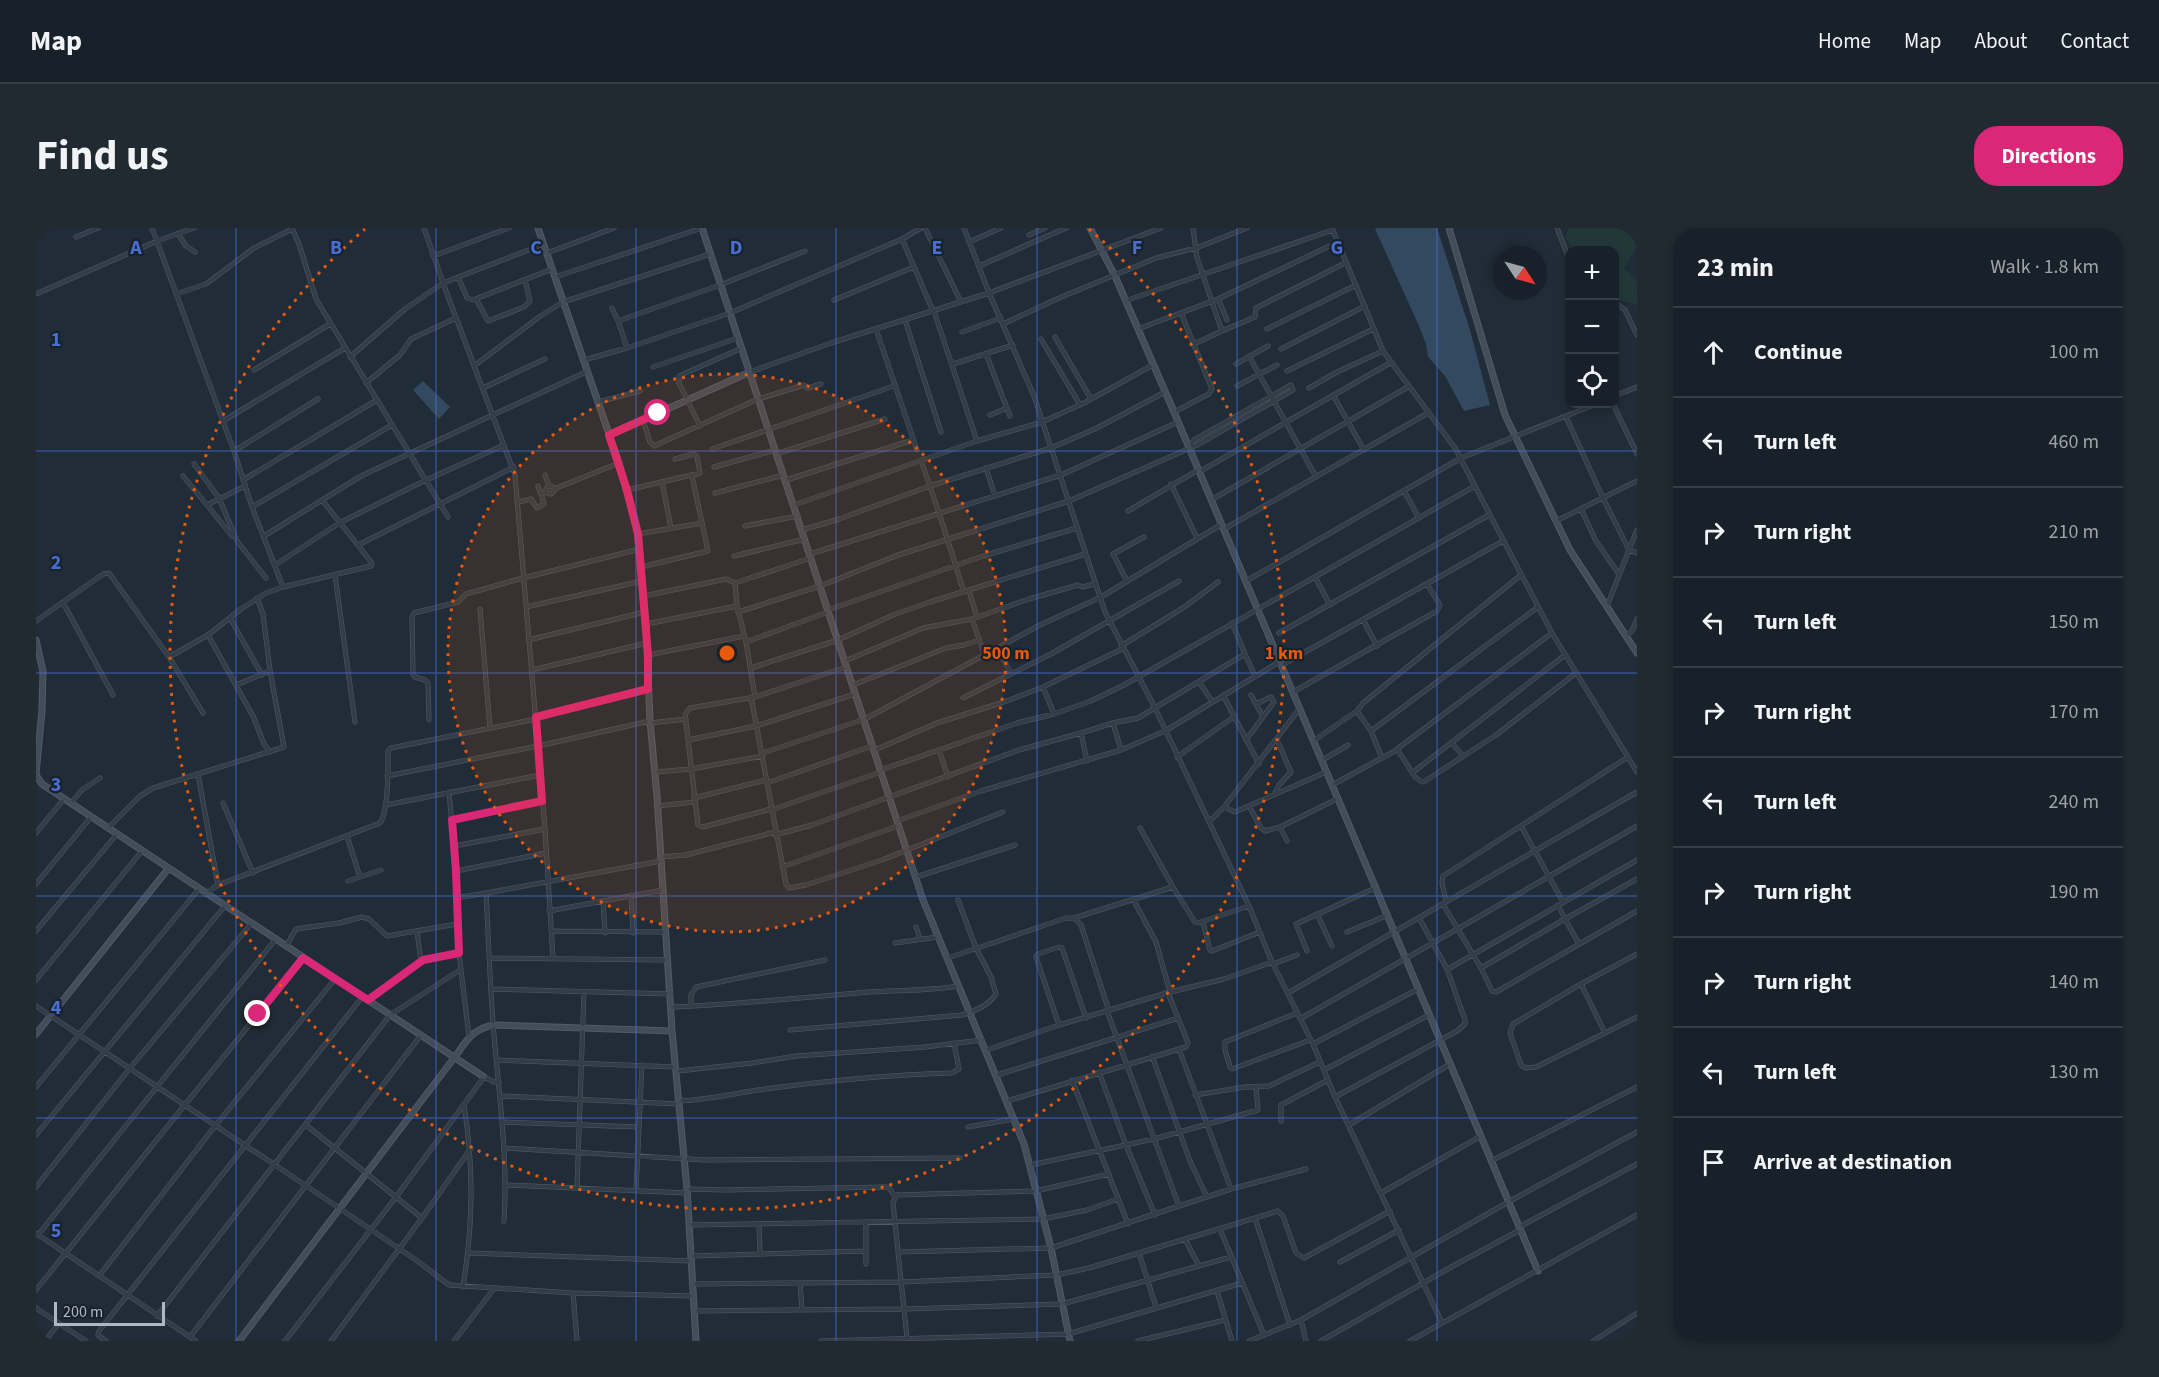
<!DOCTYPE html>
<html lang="en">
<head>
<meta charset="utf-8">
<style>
  :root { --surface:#182129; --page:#212931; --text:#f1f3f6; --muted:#9fa3a8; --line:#363e46; --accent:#db2777 }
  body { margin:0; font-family:"Source Sans 3",sans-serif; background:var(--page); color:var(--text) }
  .controls { position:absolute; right:18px; top:18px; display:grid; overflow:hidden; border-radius:12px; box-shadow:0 3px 9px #0003 }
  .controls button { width:54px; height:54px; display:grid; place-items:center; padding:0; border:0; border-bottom:2px solid var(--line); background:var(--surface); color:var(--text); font:30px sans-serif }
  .compass { position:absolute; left:1457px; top:18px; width:54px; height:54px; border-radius:50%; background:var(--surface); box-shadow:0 3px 9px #0003; rotate:126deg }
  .scale { position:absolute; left:18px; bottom:15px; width:111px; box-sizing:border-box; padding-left:6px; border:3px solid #adb8c5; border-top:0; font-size:16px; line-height:21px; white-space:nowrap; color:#adb8c5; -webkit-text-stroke:4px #19222c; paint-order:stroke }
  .stop { position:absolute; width:18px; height:18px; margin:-14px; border:4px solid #db2777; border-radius:50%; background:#fff }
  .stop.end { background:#db2777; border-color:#fff; box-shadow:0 2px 6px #0008 }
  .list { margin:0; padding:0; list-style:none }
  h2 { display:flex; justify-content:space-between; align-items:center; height:78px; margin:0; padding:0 24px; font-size:26px }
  h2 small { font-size:20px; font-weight:400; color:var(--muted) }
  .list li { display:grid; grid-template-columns:39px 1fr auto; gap:18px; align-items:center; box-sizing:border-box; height:90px; padding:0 24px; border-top:2px solid var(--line) }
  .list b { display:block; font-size:22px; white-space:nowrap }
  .list em { font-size:20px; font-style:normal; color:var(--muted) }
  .icon { flex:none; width:33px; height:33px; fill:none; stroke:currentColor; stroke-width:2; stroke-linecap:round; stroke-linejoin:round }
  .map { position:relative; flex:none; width:1601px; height:1113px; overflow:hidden; border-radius:24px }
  header { display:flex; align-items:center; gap:36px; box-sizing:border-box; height:84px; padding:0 30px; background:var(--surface); border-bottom:2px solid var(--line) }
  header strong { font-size:28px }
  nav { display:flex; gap:33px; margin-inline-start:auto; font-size:21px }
  .intro { display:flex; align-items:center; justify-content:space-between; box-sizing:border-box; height:144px; padding:0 36px }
  h1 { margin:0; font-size:42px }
  .button { padding:15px 27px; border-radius:24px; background:var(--accent); color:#fff; font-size:21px; font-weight:700 }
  main { display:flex; gap:36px; padding:0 36px }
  aside { flex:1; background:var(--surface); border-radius:24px; box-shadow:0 3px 9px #0003 }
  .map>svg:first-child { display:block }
  .green { fill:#223838 }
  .water { fill:#33495f }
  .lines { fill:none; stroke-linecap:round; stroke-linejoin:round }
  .street-casing { stroke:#515b66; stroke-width:5 }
  .secondary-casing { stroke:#515b66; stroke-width:7 }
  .street { stroke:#333d48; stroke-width:4 }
  .secondary { stroke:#414d5b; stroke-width:5 }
  .route { stroke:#db2777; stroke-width:8 }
  .grid { fill:none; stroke:#486ed2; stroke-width:1.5; stroke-opacity:0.55 }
  .ring { fill:none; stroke:#e8590c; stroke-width:3; stroke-dasharray:3 6 }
  .grid-label { font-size:20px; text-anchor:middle; font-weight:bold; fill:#486ed2; stroke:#19222c; stroke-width:4.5; stroke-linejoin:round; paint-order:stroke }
  .centre { fill:#e8590c; stroke:#19222c; stroke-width:3 }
  .ring-label { font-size:18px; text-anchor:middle; font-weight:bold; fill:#e8590c; stroke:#19222c; stroke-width:4.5; stroke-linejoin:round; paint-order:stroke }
</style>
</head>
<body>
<header>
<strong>Map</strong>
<nav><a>Home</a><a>Map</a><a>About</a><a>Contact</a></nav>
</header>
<div class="intro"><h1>Find us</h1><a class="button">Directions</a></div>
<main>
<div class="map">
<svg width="1601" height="1113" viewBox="0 0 1601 1113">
  <rect width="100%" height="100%" fill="#202c37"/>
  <!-- green -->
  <path class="green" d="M1533 0H1601V19L1588 40 1601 53V77L1579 71 1578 22H1537L1529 9Z"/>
  <!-- water -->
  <path class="water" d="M1341 0H1401L1434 102 1454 177 1428 183 1409 148 1392 129 1390 116 1383 98 1339 1Z
    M387 153 414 179 403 191 377 162Z"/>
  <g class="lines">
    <!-- street casing -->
    <g class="street-casing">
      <path id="street" d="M116 0 198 223 216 279 247 359
        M256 0 263 16 280 71 412 289
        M388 0 407 55 479 247 509 601 517 730
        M889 0 925 74
        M928 0 953 65 998 168 1069 384 1119 480 1213 678 1236 734 1277 816
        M1157 0 1161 30 1186 103 1158 116
        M1296 0 1347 123 1419 220 1516 405 1601 544
        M1521 0 1534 33
        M142 6 150 18 159 24
        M993 7 1009 0
        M40 9 62 0
        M866 11 897 83
        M933 14 965 0
        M511 25 578 0
        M397 28 473 0
        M943 38 1030 0
        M422 49 431 70 437 72 516 41
        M519 49 666 0
        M0 66 121 13 158 0
        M140 66 170 56 218 20 256 1
        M440 71 452 93 488 79 494 73 489 52
        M1182 71 1191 92
        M798 72 878 39
        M1089 73 1297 2
        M1578 74 1589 82 1601 107
        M576 80 582 93
        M898 83 941 213
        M869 92 905 204
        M967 96 1023 70 1120 30 1160 20 1211 0
        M840 101 881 222
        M1102 101 1182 71 1302 14
        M1231 101 1320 57
        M1186 103 1219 89 1220 80 1309 35
        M926 104 965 90
        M1019 109 1055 171
        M1005 111 1044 177
        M591 120 582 93 684 57 769 23
        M1245 121 1329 78
        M950 126 974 188
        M1213 128 1280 249
        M314 129 369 81 407 55 508 16
        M548 132 591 120 694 85 866 11 885 0
        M917 136 977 117
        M1200 136 1232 118
        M438 138 503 89 527 74 674 26
        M617 139 702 110
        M218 142 294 96
        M1251 143 1337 101
        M714 144 795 115 953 65 1125 0
        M330 155 364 127 375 111 420 90
        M1201 158 1241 137
        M447 160 509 131
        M1273 160 1301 144 1347 123
        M1297 167 1328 222
        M1578 168 1601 159
        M562 174 604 163
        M1577 176 1601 226
        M1138 184 1173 166 1176 161 1145 85
        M954 187 971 180
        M1530 189 1567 270 1593 322 1601 325
        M607 192 614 214 618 218 722 171 768 157 772 160 785 156
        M187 193 309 120
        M664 198 643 155V148L706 120
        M1153 219 1158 212 1255 157
        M676 221 858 158
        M198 223 282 171
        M740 226 849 191
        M885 233C901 276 914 320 928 364
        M158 236 183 270 201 313 230 350
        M678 239 739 222
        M950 240 959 268
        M1163 244 1354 135
        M509 247 513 258
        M147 248 171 277
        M207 252 341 172
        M750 252 877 212
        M626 254 635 300
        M1135 256 1161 310
        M502 258 505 266
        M510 262a4 4 0 1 1 8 0a4 4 0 1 1-8 0Z
        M518 261 583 235
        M591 262 664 245 661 229 658 226 639 231
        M1368 263 1383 290
        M679 265 748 247
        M1175 272 1372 159
        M482 274 495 271 501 280 508 276 505 266 511 263
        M758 277 941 213 1006 194 1048 175 1117 137
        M216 279 356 197
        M1545 281 1560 313 1582 345
        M1092 283 1162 242
        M1520 293 1601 253
        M709 298 762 288
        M1188 301 1392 185
        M766 302 803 291 894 258 1015 220 1061 200 1129 164
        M602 306 666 295
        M196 308 171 277 209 258
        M228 308 325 248 552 143
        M322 317 478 239
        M774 326 1025 247 1142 194
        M698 328 769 311
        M239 337 305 294 390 252 468 217
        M605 339 672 323 656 248
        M299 347 319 494
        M1279 349 1294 377
        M1091 353 1077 326 1108 309
        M1210 353 1425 230 1560 176
        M933 363 941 389
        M608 368 690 351 699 355
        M26 375 30 380 77 467
        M1571 378 1601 302
        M490 379 606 353
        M444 381 454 500
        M792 382 947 328 1041 300
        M702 384 784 358 862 327 1033 273 1161 217 1257 162 1255 157
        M194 390 226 447
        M936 391 949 428
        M1327 392 1341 418
        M0 393 67 346 73 345 133 429 167 485
        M610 396 701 378
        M1243 405 1453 287
        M172 407 217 488 228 516 234 524
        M1590 408 1596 403 1601 391
        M492 412 609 384
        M710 414 701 378 699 355 775 330
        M1085 418 1147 380 1182 354
        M962 420 975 446
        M1209 426 1219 448
        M612 427 708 408
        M133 429 172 407 205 381 230 365 247 359 335 338 336 335 286 272
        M809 433 887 400 936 391 993 371 1042 357 1047 359 1058 356
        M1246 437 1467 313
        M715 440 802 412 857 387 894 374 1049 326
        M496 442 611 415
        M1163 454 1176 473
        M200 457 234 443
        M817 457 910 420 928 417 943 412
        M1007 459 1018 486
        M1257 464 1401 383 1404 377 1391 356
        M1187 467 1223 536
        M1215 467 1227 489
        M715 469 750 656 753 660 770 657 846 632 967 584
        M719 469 710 414 792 384
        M927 470 1015 426 1143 353
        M1321 483 1335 503 1346 530
        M500 489 612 461
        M393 492 392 455 389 452 379 449 377 446 376 389 378 385 422 374 430 366 487 350 604 321
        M614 495 650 491
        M1077 495 1102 490 1209 426 1196 395
        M1335 503 1502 379
        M1045 505 1077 495 1085 522
        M652 512 720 498 819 466
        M1210 512 1238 474 1235 469 1220 476
        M1277 513 1321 483 1327 475 1485 347
        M1416 515 1427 528
        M1361 521 1379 549 1386 554 1389 553 1460 507 1540 445
        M839 522 901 495 968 474 1007 459 1086 421
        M903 522 912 549
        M727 525 829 491 1004 397 1065 369 1186 296
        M1141 529 1199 488
        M1285 533 1312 517
        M845 542 981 495 1018 486 1055 473 1090 456 1439 258
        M619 544 655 541 727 528
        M1376 545 1529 427
        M162 546 182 657
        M351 548 502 518 614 493
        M731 555 836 518
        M1296 557 1357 524 1516 405
        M413 564 420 643 423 725 433 809
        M1239 565 1243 557 1255 544 1241 512
        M658 570 730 552
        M35 575 46 562 64 550
        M187 575 217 645
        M350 577 504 547
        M622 578 658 574
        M1213 578 1225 600 1229 603 1244 599
        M1188 579 1199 584 1290 544
        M735 581 667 599 662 597 649 486 654 480 719 469 810 439
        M735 582 845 544
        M416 592 506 573
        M861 593 945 563 1085 522 1129 503 1243 434
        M1173 594 1188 579 1264 480
        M1485 598 1527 674
        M72 600 104 568 117 560 248 519 234 443 227 386 221 370
        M1104 600 1137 659
        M0 605 28 571
        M739 607 776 597 983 522 1045 505 1051 533
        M311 608 324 649
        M1251 613 1244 599 1301 571
        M418 618 509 601
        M625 629 650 627 739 604
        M746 639 862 598
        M420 643 510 625
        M880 649 979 617
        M312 653 345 642
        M0 656 55 589
        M169 666 182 657 344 595C353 583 352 539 352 523L355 520 500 491
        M595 667 597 705
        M420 670 450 665
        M1097 671 1120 714 1134 764
        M567 673 569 705
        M1410 673 1406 655 1407 648 1592 529
        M1407 676 1445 740 1456 763 1460 764 1601 683
        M1522 677 1529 691 1601 651
        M513 683 627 662
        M1281 686 1296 718
        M1038 690 1137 659 1159 694 1162 695 1213 678
        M1167 695 1174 722 1176 723 1224 704
        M880 699 884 711
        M0 703 81 606
        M381 703 385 734
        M515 703 630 704
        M1311 704 1350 688
        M859 715 902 709
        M250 718 260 701 303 695 326 689 333 691 351 708 421 696
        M1271 723 1260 696 1339 660
        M1601 726 1545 756 1569 805 1601 789
        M454 730 632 732
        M912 730 1030 690H1038L1045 697 1073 783
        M1237 736 1261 727
        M1445 740 1529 691 1543 716
        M1412 741 1601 632
        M0 752 106 623
        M1545 756 1477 796 1474 805 1485 837 1490 840 1500 839 1569 805
        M456 761 635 766
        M1382 761 1277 816 1299 869 1406 1095
        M1252 765 1601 564
        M332 772 387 732 423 725
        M0 778 269 957 380 1032 413 1057 537 1065 657 1068
        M655 778V767L660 759 789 732
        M636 779C701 776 767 770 832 764 863 762 893 763 923 758
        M1071 783 1143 978
        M1261 785 1189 814V822L1194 839 1196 841 1274 812
        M1264 791 1601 598
        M1023 797 1000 729 1002 726 1023 719 1026 720 1050 790
        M754 802 926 787C939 783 952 778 960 766L955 749 940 720 922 672
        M1143 821 1195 961
        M951 822 1023 797 1134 764 1188 751 1236 734
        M1116 828 1154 933 1171 969
        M460 832 640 839
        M1288 842 1393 787
        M642 843 716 835 760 828 889 819 946 812
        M1063 844 1090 917 1119 987
        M961 847 1142 790
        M1036 852 1092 996
        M0 859 162 662
        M1159 867 1209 859 1233 858 1284 834
        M465 868 643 876
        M1299 869 1421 803 1429 796V792L1411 741 1383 690
        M644 873C670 872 696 866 722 862 787 853 851 847 916 845L923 841 918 815
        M971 873 1150 819 1152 815 1132 765
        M1245 893V877L1292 852
        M466 894 602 899
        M270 897 386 990
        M1313 897 1414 836
        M932 899 977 891
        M0 907 188 679
        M468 920 669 932 924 930
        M1457 932 1601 859
        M994 937 1118 911 1222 882 1220 859
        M470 957 651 965
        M0 959 94 840 215 696
        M541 960 548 763
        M651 961 689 962 850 959 854 961 859 969
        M600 962 606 837
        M1345 965 1445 908
        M1219 990 1254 1097
        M468 993C472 934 464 876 459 818 454 767 453 716 450 665L625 633
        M830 995V1036
        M723 996 724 1025
        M653 997 1007 991 1051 982 1082 971
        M1483 999 1601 936
        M1184 1001 1228 1107
        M1 1006 160 1113
        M2 1007 239 712
        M1149 1011 1163 1038
        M862 1024 1015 1020 1195 961 1270 941
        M432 1025 655 1033
        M1103 1025 1120 1079
        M655 1028 830 1023
        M1304 1034 1363 1002
        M63 1048 179 898 299 751
        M764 1055 766 1082
        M657 1056 866 1054 1020 1047 1053 1040 1242 983 1247 988 1260 1025 1268 1030 1354 983
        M427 1059C437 996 438 941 428 877
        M0 1062 267 730
        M1181 1063 1196 1113
        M537 1065 541 1113
        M0 1080 50 1113
        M658 1083 868 1081 1026 1076 1195 1029
        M121 1088 354 787 424 742
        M1265 1092 1270 1113
        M154 1109 385 807
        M871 1110 857 975 860 967 1000 963 1073 946
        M9 1113 23 1095
        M70 1113 62 1107 63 1103 327 768
        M249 1113 360 969 448 849 458 854H463
        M295 1113 386 990 435 920
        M418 1113 457 1062
        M785 1113 1032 1106 1206 1055
        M1102 1113 1189 1092
        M1213 1113 1265 1092 1474 973 1601 904
        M1285 1113 1417 1038 1484 1002
        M1374 1113 1601 987
        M1557 1113 1601 1085"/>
    </g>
    <!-- secondary casing -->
    <g class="secondary-casing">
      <path id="secondary" d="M502 0 583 235 602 306 610 396 614 493 621 568 636 803 651 961 660 1113
        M666 0 887 672 988 916 1015 1020 1034 1113
        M1054 0 1079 48 1138 184 1502 1043
        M1413 0 1469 187 1534 322 1601 425
        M573 207 714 144
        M0 412 7 443 6 483 0 546
        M0 547 6 556 448 849
        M0 806 132 641
        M203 1113 418 830C431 812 436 801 458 797L636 803"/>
    </g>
    <!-- street -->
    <use href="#street" class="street"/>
    <!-- secondary -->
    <use href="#secondary" class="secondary"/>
  </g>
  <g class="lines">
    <!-- route -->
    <path class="route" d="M222 786 267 730 332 772 387 732 423 725 420 643 416 592 506 573 500 489 612 461V427L602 306 591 262 573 207 622 185"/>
  </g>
  <!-- grid -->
  <path class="grid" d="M200 0V1113M400 0V1113M600 0V1113M800 0V1113M1001 0V1113M1201 0V1113M1401 0V1113M0 223H1601M0 445H1601M0 668H1601M0 890H1601"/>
  <!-- distance rings -->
  <circle cx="691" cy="425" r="279" fill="#e8590c" fill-opacity=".12"/>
  <g class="ring">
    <circle cx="691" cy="425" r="279"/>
    <path d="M1053 1A557 557 0 1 1 329 1"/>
  </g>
  <g class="grid-label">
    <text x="100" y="26">A</text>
    <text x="300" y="26">B</text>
    <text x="500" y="26">C</text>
    <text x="700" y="26">D</text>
    <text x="901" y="26">E</text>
    <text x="1101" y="26">F</text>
    <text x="1301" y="26">G</text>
    <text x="20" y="118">1</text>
    <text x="20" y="341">2</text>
    <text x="20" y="563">3</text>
    <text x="20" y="786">4</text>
    <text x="20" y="1009">5</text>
  </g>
  <circle cx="691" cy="425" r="9" class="centre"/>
  <g class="ring-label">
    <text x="970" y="431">500 m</text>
    <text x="1248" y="431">1 km</text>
  </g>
</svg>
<div class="controls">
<button>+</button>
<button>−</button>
<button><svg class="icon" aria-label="locate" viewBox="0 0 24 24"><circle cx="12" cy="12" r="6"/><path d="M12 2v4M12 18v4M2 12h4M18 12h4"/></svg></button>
</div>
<svg class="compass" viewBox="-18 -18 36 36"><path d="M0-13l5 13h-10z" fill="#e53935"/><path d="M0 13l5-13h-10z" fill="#9fa3a8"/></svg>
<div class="scale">200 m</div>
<div class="stop" style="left:622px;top:185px"></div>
<div class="stop end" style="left:222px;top:786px"></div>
</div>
<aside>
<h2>23 min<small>Walk · 1.8 km</small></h2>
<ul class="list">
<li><svg class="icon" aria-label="ahead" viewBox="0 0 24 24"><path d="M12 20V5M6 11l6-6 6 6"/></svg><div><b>Continue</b></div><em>100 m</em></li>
<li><svg class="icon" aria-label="left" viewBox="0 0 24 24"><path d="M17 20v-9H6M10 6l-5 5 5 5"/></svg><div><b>Turn left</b></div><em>460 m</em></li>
<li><svg class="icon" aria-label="right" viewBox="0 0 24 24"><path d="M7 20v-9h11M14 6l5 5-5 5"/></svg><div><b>Turn right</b></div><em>210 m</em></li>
<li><svg class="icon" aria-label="left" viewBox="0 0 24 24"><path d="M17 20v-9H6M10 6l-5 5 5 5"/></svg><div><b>Turn left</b></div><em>150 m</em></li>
<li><svg class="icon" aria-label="right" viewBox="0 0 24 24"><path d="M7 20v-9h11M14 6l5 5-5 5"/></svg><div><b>Turn right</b></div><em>170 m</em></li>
<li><svg class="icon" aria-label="left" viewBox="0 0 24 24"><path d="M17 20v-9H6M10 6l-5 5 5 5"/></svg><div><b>Turn left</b></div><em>240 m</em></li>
<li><svg class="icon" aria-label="right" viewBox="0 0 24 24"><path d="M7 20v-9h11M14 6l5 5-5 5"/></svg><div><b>Turn right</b></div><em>190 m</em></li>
<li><svg class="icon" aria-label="right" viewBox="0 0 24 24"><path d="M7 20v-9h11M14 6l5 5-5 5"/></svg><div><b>Turn right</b></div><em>140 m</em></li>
<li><svg class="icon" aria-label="left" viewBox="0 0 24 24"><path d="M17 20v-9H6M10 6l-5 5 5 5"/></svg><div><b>Turn left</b></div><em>130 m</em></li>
<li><svg class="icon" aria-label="arrive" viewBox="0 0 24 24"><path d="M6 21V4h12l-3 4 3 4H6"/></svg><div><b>Arrive at destination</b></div></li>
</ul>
</aside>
</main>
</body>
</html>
